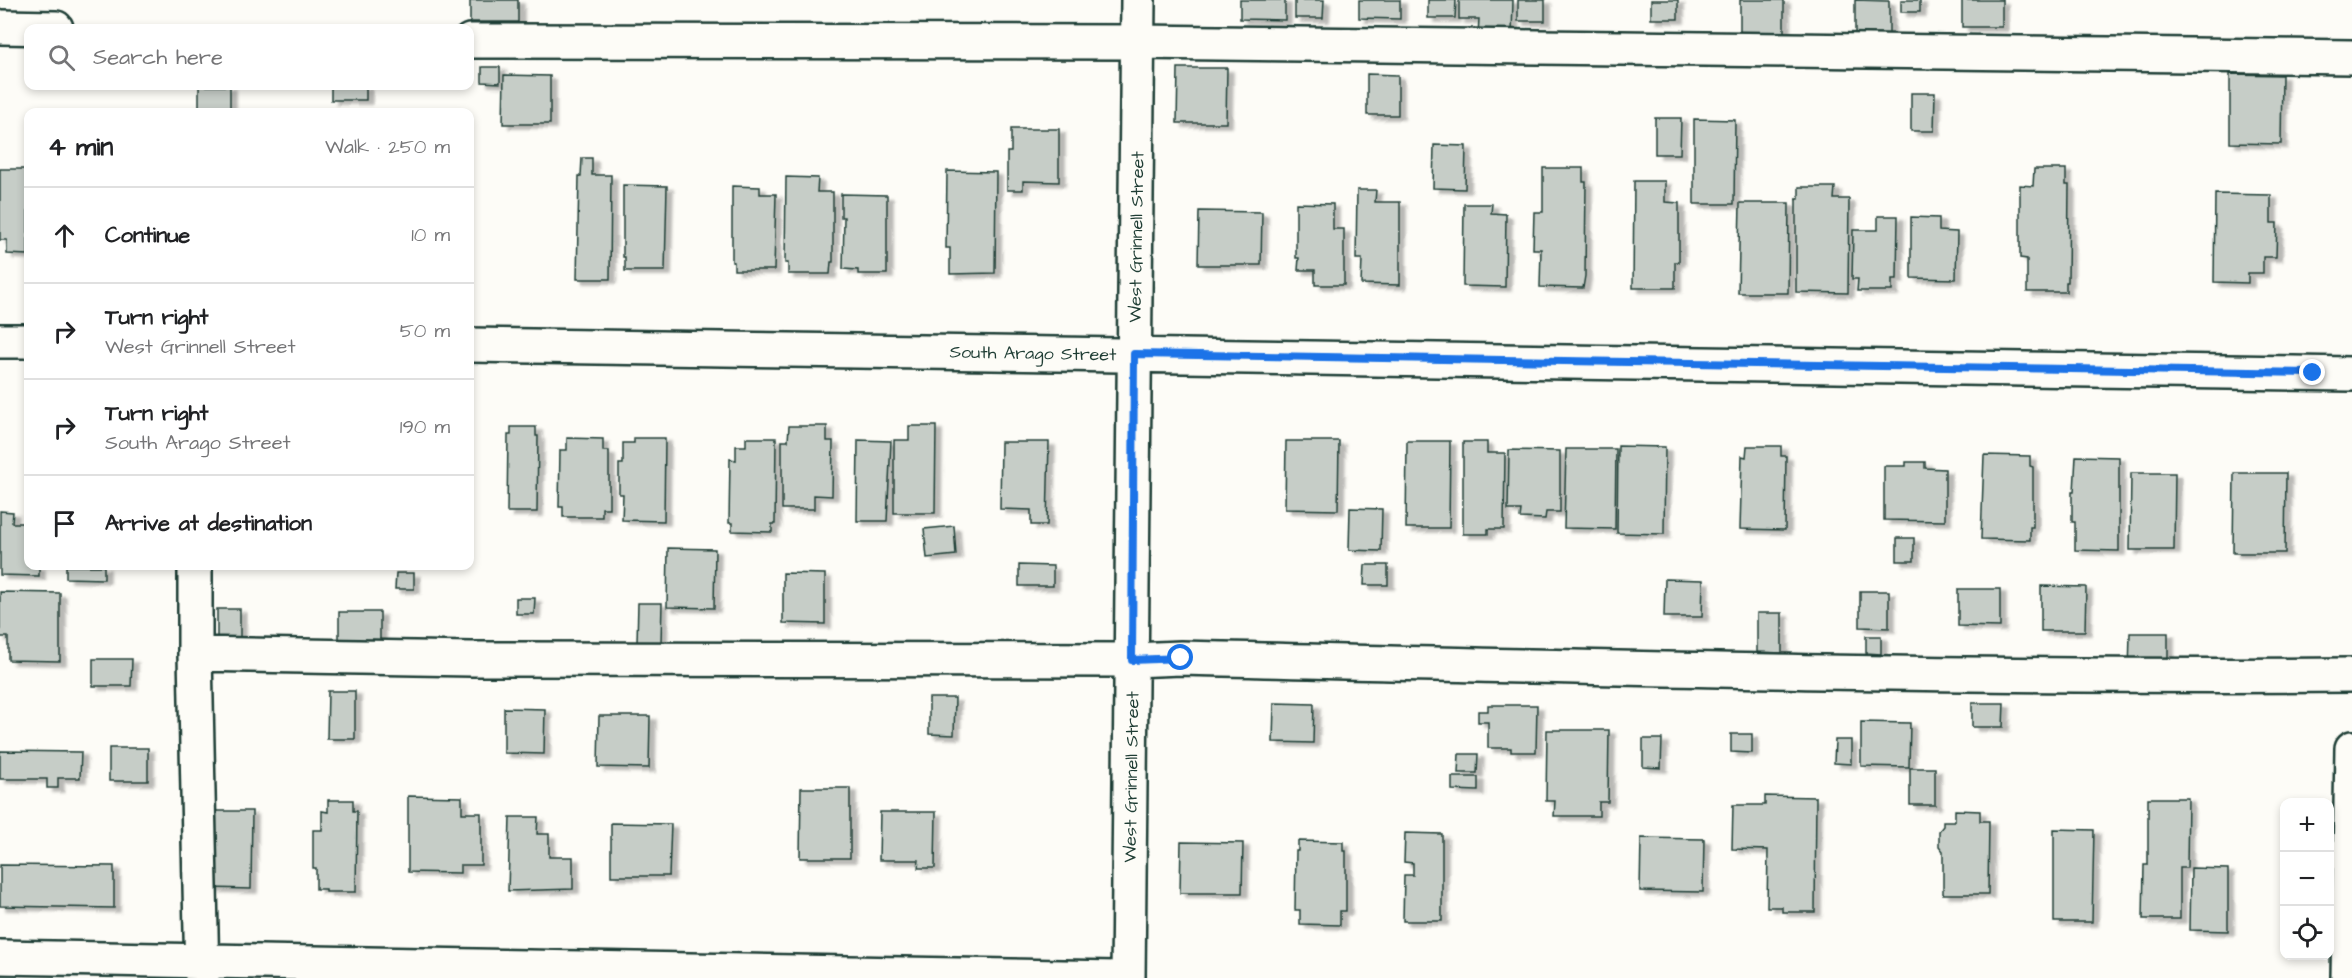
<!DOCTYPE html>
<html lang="en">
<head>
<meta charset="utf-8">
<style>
  :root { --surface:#fff; --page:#f2f2f2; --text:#202124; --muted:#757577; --line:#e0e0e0 }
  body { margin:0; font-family:"Architects Daughter",sans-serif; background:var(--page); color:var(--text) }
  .controls { position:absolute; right:18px; bottom:18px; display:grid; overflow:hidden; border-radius:12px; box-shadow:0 3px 9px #0003 }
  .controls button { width:54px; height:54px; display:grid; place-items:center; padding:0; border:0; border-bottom:2px solid var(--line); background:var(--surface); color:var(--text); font:30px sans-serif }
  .stop { position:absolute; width:18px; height:18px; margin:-14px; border:4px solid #1a73e8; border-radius:50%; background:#fff }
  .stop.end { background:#1a73e8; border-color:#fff; box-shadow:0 2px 6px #0008 }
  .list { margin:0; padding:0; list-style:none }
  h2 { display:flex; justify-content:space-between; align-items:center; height:78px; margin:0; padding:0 24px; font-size:26px }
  h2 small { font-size:20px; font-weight:400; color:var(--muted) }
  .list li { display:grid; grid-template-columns:39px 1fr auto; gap:18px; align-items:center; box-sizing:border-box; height:96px; padding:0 24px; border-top:2px solid var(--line) }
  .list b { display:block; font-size:22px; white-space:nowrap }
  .list p { margin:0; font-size:20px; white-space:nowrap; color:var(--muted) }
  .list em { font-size:20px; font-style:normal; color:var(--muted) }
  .icon { flex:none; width:33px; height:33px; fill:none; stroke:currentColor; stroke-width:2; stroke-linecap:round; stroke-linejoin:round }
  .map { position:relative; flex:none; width:2352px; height:978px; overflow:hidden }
  .search { position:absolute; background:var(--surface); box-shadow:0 3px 9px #0003; left:24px; top:24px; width:450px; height:66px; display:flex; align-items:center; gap:15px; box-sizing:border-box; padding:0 21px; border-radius:12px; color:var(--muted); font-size:22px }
  .panel { position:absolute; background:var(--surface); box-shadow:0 3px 9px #0003; left:24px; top:108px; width:450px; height:462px; border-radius:12px }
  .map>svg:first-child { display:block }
  .building { fill:#c6cdc7; stroke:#1f3d34; stroke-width:1.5; filter:url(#shadow) }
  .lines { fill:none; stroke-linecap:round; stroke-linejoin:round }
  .minor-casing { stroke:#1f3d34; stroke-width:38 }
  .minor { stroke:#fdfcf7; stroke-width:33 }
  .route { stroke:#1a73e8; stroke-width:8 }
  .labels { text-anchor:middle; stroke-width:6; stroke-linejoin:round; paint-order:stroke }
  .street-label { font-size:18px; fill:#1f3d34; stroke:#fdfcf7 }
</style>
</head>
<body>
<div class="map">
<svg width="2352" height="978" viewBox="0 0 2352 978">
  <defs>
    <filter id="shadow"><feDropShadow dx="6" dy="4" stdDeviation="1.5" flood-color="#0004"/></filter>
  </defs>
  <rect width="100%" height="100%" fill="#fdfcf7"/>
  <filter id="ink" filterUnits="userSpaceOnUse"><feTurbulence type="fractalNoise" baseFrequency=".0167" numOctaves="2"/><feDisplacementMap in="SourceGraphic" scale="12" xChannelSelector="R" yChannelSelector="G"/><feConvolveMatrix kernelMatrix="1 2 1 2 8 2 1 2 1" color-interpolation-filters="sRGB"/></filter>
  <g filter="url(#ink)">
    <!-- building -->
    <path class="building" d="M470 0H518V22H470Z
      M1240 0H1285V20L1240 19Z
      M1295 0H1324L1323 18H1295Z
      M1359 0H1400V19L1359 18Z
      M1428 0H1456L1455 18H1428Z
      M1459 0H1513L1512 35 1478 34 1479 19H1459Z
      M1518 0H1545V21H1518Z
      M1651 0H1678V19H1651Z
      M1740 0H1784V35L1740 34Z
      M1855 0 1889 1V39H1855Z
      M1901 0H1920V12H1901Z
      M1962 0H2002V27H1962Z
      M482 67H500V83L482 82Z
      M1178 68H1227L1226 123H1177Z
      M1367 74 1398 75V115H1367Z
      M2230 74 2282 75 2281 144 2230 143Z
      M504 75 550 76V124H503Z
      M199 86H230V112H199Z
      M331 86H366V100H331Z
      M1911 93H1935L1934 131H1911Z
      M1655 118H1681L1680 154H1655Z
      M1694 119 1735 120 1734 204H1694Z
      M1011 129H1059V182L1023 181V190H1007V152H1011Z
      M1434 145 1466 146 1465 189 1433 188Z
      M582 158H592V175H611L610 279H577L579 176H581Z
      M1543 168H1583V182H1586L1585 276 1583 288 1540 287 1541 249H1533L1534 212H1543Z
      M0 169H28V255L7 254V240H0Z
      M2034 169H2066V185H2069L2068 282H2066V292H2027V259L2020 258V185L2033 186Z
      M947 171 996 172 995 273 950 274V248H946Z
      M786 177 818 178 817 192H833V262H831L830 274H788V263H785Z
      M1634 181H1665V202L1679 203V262H1675V288H1633Z
      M623 185 667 186 665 271H625V257H623Z
      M732 186 760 187V194H776L774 270H734V262H732Z
      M1799 187H1835L1834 199H1849L1848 293 1796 292V199H1799Z
      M1357 190H1376L1375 202H1400V285L1361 284 1362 259H1356Z
      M841 194 887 195V274H858V270L843 269 844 217H841Z
      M2215 194 2271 195V223H2277L2276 257H2263V273H2248V283L2214 282Z
      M1296 203 1333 204V229H1344V285H1315V270H1298L1299 258H1296Z
      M1740 203H1789L1788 293H1738Z
      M1464 204H1492L1491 213 1506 214 1505 287 1463 286Z
      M1199 211 1262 212 1261 265H1198Z
      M1878 216H1898L1897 279H1892V291H1857L1858 279H1852L1853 230H1878Z
      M1911 217 1939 218V231L1957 232 1956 279 1911 278Z
      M789 426H827V441H833L832 496 814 495V509H782V441H788Z
      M909 426H936L935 513H894V440H909Z
      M511 427H536V436H538L537 512H507L508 435H511Z
      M567 438 603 439V451H609V508H602V517H563V507H559L560 450H567Z
      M634 438H665L664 521 622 520 623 494H619V464H623V443H634Z
      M746 438H776L775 524H772V532L732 531V523H729L730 459 736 460V446H746Z
      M858 440 891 441 887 521H857Z
      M1286 441H1339L1338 510 1285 509Z
      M1407 441H1450L1449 528H1406Z
      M1001 442H1049L1047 525H1031V510L1000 509Z
      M1463 442H1487V453H1505L1504 529H1488V534H1463Z
      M1618 446 1665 447 1664 534 1617 533Z
      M1747 446H1781V456H1786L1785 530 1740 529 1742 456 1746 457Z
      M1566 449H1616L1615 529 1564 528Z
      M1509 450 1560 451V512H1546L1545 519 1520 518 1521 510H1508Z
      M1984 455 2030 456V466L2033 467V527H2030V540L1981 539Z
      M2076 456 2119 457V551L2075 550V522H2072V492H2074Z
      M1906 462H1925V468L1945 469V521L1884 520V466H1906Z
      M2131 473H2175L2174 550H2130Z
      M2234 473H2286L2285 553H2233Z
      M1350 508 1382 509 1381 551 1349 550Z
      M0 511 13 512 12 523H28V566H39V576L0 575Z
      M954 526 956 555 927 558 924 529Z
      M1897 538H1914V561H1897Z
      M668 548 715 549 714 608 667 607Z
      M1019 565 1053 566V586H1019Z
      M1365 565H1388V585H1364Z
      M66 566H104V579L66 578Z
      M396 573H414V589H395Z
      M783 573 825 574V624L783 623Z
      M1665 579 1703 580 1702 617H1664Z
      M2041 586 2086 587 2085 631H2041Z
      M1958 589H2000V627L1958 626Z
      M1860 591H1889V628L1860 627Z
      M0 592 60 593V661L8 660V637H0Z
      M516 598H535L534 614H516Z
      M638 603H662L661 643H637Z
      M217 609H240V646H217Z
      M339 612H380V644L339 643Z
      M1757 613H1782V653L1757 652Z
      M2130 633H2168V674L2129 673Z
      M1866 636H1881V654L1866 653Z
      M93 659H132L131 686H93Z
      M328 691H355V739H327Z
      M929 698H955L954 735 929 734Z
      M1274 703 1314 704 1313 743 1273 742Z
      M1972 703H2004L2003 727H1972Z
      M1488 705H1537L1536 752H1511V748H1488V722H1478V711H1488Z
      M504 708 545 709 544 754 504 753Z
      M599 716H650L649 768 598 767Z
      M1861 722 1910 723 1909 767 1861 766Z
      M1547 730H1609L1608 802H1599V816H1554L1555 801H1546Z
      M1731 734H1752V753L1731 752Z
      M1643 739H1662L1661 768 1643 767Z
      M1835 740H1851V764L1834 763Z
      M109 748H148V781H109Z
      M0 751 81 752 80 778H58V788H47V779H0Z
      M1459 754H1478L1477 773H1458Z
      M1910 768H1935V805H1910Z
      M1452 777H1478V791L1452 790Z
      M801 788H850V858H800Z
      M408 796 462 797V813H481V865H460V873L408 872Z
      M1765 796 1816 797 1815 912H1782V907H1767L1768 850 1732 849 1733 805H1765Z
      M2148 798H2188L2187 868H2180V919H2143L2144 865H2148Z
      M328 800H353V811H357L356 892H326V889H316V868H313V830H322V811L328 812Z
      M1955 810 1980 811V821H1989L1988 894H1943V851L1939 846V831L1943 826V821H1955Z
      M209 811H252L251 889 211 888Z
      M880 812H936L935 868H918L919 860H879Z
      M510 817H538L537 834H549V857H573V889L508 891Z
      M611 823 671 824 669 876H611Z
      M2054 829 2094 830 2092 922H2054Z
      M1405 833 1442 834V921H1403L1404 875H1413V863L1404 862Z
      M1641 838 1704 839 1703 892 1640 891Z
      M1298 841 1343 842V851H1346V911H1340V925L1300 924V910H1295L1296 851H1298Z
      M1181 842 1243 843 1242 893H1180Z
      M0 865 114 866V908L0 906Z
      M2191 868 2228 869V931L2190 930Z"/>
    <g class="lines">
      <!-- minor casing -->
      <g class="minor-casing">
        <path id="minor" d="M0 27 56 28
          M470 41 1138 42 2352 57
          M0 341H28
          M470 345 2352 374
          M195 566V654L202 978
          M195 654 471 659 1132 660 1181 658C1571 667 1962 678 2352 675
          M0 957 1116 978
          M1128 978 1138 0
          M2348 978 2352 748"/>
      </g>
      <!-- minor -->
      <use href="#minor" class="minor"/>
    </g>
  </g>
  <g class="lines" filter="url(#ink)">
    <!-- route -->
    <path class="route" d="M1181 658 1132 660 1134 354 2313 373"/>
  </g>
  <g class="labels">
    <!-- street labels -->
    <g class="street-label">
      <text transform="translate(1136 237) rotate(-89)" y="6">West Grinnell Street</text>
      <text transform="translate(1033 353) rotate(1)" y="6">South Arago Street</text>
      <text transform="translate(1131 777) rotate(-89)" y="6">West Grinnell Street</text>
    </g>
  </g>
</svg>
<div class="controls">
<button>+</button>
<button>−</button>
<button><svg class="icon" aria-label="locate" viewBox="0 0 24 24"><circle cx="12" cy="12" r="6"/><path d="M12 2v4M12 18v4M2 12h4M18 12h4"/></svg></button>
</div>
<div class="stop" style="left:1181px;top:658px"></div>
<div class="stop end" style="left:2313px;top:373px"></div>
<div class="search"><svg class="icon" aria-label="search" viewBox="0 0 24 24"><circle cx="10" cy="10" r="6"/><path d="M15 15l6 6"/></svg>Search here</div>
<section class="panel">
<h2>4 min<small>Walk · 250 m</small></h2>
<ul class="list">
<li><svg class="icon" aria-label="ahead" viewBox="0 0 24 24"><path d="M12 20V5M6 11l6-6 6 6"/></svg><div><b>Continue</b></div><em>10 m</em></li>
<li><svg class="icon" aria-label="right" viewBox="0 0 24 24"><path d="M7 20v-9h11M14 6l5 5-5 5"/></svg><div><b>Turn right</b><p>West Grinnell Street</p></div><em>50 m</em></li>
<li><svg class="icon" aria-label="right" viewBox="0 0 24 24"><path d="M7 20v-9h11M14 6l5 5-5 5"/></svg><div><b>Turn right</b><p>South Arago Street</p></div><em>190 m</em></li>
<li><svg class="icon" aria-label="arrive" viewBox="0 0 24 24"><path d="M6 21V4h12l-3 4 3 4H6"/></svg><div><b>Arrive at destination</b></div></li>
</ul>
</section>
</div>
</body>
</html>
